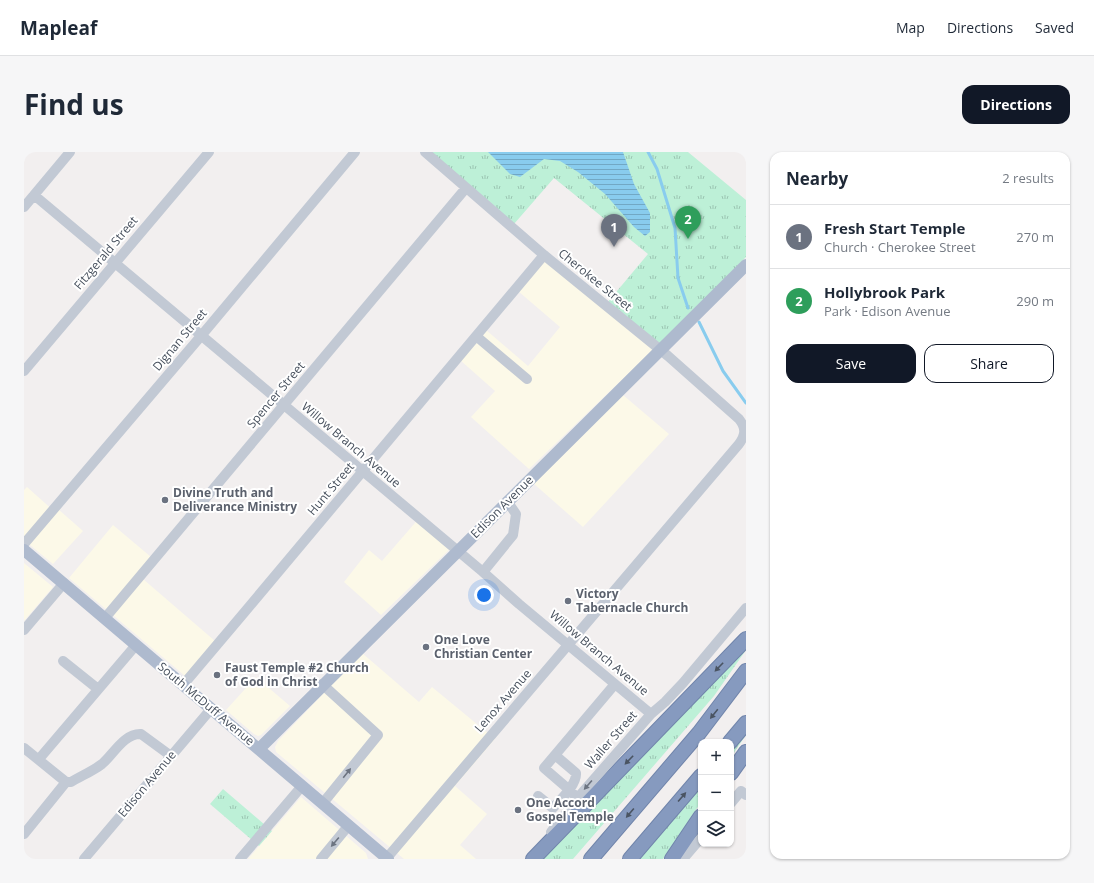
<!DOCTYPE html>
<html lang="en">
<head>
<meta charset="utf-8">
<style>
  :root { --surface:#fff; --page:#f6f6f7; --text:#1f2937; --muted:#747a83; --line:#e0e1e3; --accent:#111827 }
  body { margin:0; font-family:"Open Sans",sans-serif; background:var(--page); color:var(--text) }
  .controls { position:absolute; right:12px; bottom:12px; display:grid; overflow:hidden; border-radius:8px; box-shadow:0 1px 3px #0004 }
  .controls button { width:36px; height:36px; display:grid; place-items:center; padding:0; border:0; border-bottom:1px solid var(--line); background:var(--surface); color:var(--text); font:20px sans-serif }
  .you { position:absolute; left:460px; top:443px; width:14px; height:14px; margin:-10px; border:3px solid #fff; border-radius:50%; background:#1a73e8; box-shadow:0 0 0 6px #1a73e833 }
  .badge { display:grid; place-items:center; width:26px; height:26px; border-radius:50%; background:var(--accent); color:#fff; font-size:13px; font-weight:700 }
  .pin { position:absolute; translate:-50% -33px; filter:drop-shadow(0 1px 2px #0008) }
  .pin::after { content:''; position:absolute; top:21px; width:14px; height:12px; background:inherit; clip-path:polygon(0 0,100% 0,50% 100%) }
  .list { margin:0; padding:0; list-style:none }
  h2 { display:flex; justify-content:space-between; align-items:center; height:52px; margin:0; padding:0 16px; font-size:17px }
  h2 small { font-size:13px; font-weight:400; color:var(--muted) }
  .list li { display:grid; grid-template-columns:26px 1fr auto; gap:12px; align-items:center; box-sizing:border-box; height:64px; padding:0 16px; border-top:1px solid var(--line) }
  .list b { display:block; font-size:15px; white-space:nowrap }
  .list p { margin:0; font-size:13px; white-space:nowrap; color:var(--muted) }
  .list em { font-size:13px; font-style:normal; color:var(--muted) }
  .actions { display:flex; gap:8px; padding:12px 16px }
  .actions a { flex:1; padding:9px 0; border:1px solid var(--accent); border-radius:12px; text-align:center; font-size:14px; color:var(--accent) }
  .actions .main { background:var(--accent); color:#fff }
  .icon { flex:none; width:22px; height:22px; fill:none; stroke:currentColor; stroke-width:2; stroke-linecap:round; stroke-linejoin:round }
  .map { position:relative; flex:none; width:722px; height:707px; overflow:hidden; border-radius:12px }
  header { display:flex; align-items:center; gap:24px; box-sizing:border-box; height:56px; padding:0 20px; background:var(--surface); border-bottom:1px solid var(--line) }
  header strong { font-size:19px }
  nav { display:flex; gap:22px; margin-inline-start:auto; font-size:14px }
  .intro { display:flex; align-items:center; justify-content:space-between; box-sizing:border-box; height:96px; padding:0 24px }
  h1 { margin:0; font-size:28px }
  .button { padding:10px 18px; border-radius:12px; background:var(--accent); color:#fff; font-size:14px; font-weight:700 }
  main { display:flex; gap:24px; padding:0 24px }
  aside { flex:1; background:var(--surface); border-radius:12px; box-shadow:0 1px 3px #0004 }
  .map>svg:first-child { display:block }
  .commercial { fill:#fcf9e8 }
  .grass { fill:url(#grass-tufts) }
  .water { fill:url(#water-rules) }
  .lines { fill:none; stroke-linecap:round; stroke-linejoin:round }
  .stream { stroke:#89ccee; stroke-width:3 }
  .highway-casing { stroke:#7185ab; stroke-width:16 }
  .minor { stroke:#c2c9d4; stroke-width:10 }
  .major { stroke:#aebace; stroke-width:12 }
  .highway { stroke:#869abf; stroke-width:14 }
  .oneway { fill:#4a5462 }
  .oneway2 { fill:#6c7481 }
  .worship-dot { fill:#6b7280; stroke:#fff; stroke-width:1.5 }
  .labels { text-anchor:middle; stroke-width:4; stroke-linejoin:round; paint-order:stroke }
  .street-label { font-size:12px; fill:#47505d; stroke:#fff }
  .worship-label { font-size:12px; font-weight:bold; fill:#5b616d; stroke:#fff; text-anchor:start }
</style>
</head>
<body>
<header>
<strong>Mapleaf</strong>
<nav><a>Map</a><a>Directions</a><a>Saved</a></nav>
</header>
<div class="intro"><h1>Find us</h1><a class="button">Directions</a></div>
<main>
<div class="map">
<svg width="722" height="707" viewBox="0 0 722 707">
  <defs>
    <pattern id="grass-tufts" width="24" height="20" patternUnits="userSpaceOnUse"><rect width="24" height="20" fill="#bdf0d7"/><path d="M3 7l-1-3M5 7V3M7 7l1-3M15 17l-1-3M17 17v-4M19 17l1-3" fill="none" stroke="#9bc5b2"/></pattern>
    <pattern id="water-rules" width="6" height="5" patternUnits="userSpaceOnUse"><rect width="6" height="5" fill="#89ccee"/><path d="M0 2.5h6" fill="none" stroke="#72a8c4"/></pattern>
  </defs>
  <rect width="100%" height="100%" fill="#f2efef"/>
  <!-- commercial -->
  <path class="commercial" d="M525 102 634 193 505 317 447 265 471 239 436 208 462 178 504 214 536 175 494 139Z
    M599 243 645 282 559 375 509 331Z
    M3 335 31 360 34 357 59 379 29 412 0 388V338Z
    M397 364 431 392 357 463 320 430 345 398 358 409Z
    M89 373 133 410 119 427 191 489 167 529 45 426Z
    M0 411 29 435 0 469Z
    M338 501 395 550 408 535 471 587 431 634 463 662 436 693 452 707H380L252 600 251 595 254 589Z
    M232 525 266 554 237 583 234 584 230 582 202 558Z
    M277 645 342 701 344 707H224Z"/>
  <!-- grass -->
  <path class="grass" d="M406 0H664L722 48V105L634 193 583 151 624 102 530 26 490 72Z
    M722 492V498L690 544 549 707H518Z
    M722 578V583L707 605V596Z
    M677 631V650L639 707H612Z
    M199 637 248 679 235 694 186 652Z"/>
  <!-- water -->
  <path class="water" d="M464 0H599L610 32 626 61V80L621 84 610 75 581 42 554 20 536 9 520 7 496 25 486 22Z"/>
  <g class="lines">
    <!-- stream -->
    <path class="stream" d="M624 0 633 17 651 76 654 126 664 156
      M675 170 699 219 722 251"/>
    <!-- highway casing -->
    <g class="highway-casing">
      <path id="highway" d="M706 590 722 571
        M707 621 722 600
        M509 707 722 487
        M567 707 675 581 722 519
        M606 707 677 624
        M648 707 677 664"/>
    </g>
    <!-- minor -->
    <path class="minor" d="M10 43 459 420 495 452 627 562
      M0 55 46 0
      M452 184 503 227
      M0 219 185 0
      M0 392 177 184 331 0
      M459 420 489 383 492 362 483 349
      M81 466 442 36
      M0 478 40 431
      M39 509 74 537
      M298 532 354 583 299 651
      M159 533 219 462 520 103
      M0 596 42 630
      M531 603 591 532
      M15 607 112 493
      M42 630H47C57 624 69 619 78 612 89 603 100 581 117 582L147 604
      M514 644 529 656C536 648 553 633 552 621L531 603 520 616 542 635C546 639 550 642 553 646
      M707 651 717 639 722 643
      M527 680 557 642 627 562 641 550 659 531 722 456
      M0 682 42 630
      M60 707 187 557
      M216 707 278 634
      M297 707 325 673
      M362 707 715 292C722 282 722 276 715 267L644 204 520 103 401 0
      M659 707 677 686"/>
    <!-- major -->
    <path class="major" d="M0 398 364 707
      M235 597 722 113"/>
    <!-- highway -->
    <use href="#highway" class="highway"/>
  </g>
  <!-- one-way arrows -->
  <defs><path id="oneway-solid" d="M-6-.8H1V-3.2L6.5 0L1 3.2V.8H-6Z"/></defs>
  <g class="oneway">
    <use href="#oneway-solid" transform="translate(695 515) rotate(134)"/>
    <use href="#oneway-solid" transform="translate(690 562) rotate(129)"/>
    <use href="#oneway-solid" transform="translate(605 608) rotate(134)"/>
    <use href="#oneway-solid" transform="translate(658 645) rotate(-49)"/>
    <use href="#oneway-solid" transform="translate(606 661) rotate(130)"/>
  </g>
  <g class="oneway2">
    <use href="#oneway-solid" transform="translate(323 621) rotate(-51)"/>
    <use href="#oneway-solid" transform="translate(564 633) rotate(131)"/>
    <use href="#oneway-solid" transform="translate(311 690) rotate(130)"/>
  </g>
  <!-- markers -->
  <g class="worship-dot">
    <circle cx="141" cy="348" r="4"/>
    <circle cx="544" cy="449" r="4"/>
    <circle cx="402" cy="495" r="4"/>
    <circle cx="193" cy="523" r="4"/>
    <circle cx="494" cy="658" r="4"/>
  </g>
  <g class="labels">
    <!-- street labels -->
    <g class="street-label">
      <text transform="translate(82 101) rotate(-50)" y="4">Fitzgerald Street</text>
      <text transform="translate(571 128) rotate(39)" y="4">Cherokee Street</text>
      <text transform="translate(156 188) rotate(-50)" y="4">Dignan Street</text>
      <text transform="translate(252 243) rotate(-50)" y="4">Spencer Street</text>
      <text transform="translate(327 293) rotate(40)" y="4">Willow Branch Avenue</text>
      <text transform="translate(307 337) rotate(-50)" y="4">Hunt Street</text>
      <text transform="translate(478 355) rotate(-45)" y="4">Edison Avenue</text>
      <text transform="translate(575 501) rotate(40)" y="4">Willow Branch Avenue</text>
      <text transform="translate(479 549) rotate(-49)" y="4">Lenox Avenue</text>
      <text transform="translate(182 552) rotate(40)" y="4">South McDuff Avenue</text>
      <text transform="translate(587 588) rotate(-49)" y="4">Waller Street</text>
      <text transform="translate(123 632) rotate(-50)" y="4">Edison Avenue</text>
    </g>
    <!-- worship labels -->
    <g class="worship-label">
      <text x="149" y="345">Divine Truth and<tspan x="149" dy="14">Deliverance Ministry</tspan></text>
      <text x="552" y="446">Victory<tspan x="552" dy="14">Tabernacle Church</tspan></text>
      <text x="410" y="492">One Love<tspan x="410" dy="14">Christian Center</tspan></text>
      <text x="201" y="520">Faust Temple #2 Church<tspan x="201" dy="14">of God in Christ</tspan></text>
      <text x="502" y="655">One Accord<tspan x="502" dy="14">Gospel Temple</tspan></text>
    </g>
  </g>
</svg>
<div class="controls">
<button>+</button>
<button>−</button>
<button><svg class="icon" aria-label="layers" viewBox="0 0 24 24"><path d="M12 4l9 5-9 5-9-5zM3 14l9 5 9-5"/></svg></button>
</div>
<div class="you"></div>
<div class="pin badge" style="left:590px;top:95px;background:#6b7280">1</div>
<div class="pin badge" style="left:664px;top:87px;background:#2e9e5b">2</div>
</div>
<aside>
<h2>Nearby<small>2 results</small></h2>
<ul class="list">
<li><span class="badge" style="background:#6b7280">1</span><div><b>Fresh Start Temple</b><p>Church · Cherokee Street</p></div><em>270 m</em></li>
<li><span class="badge" style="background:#2e9e5b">2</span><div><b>Hollybrook Park</b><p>Park · Edison Avenue</p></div><em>290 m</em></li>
</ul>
<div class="actions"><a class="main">Save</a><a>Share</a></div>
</aside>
</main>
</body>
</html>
